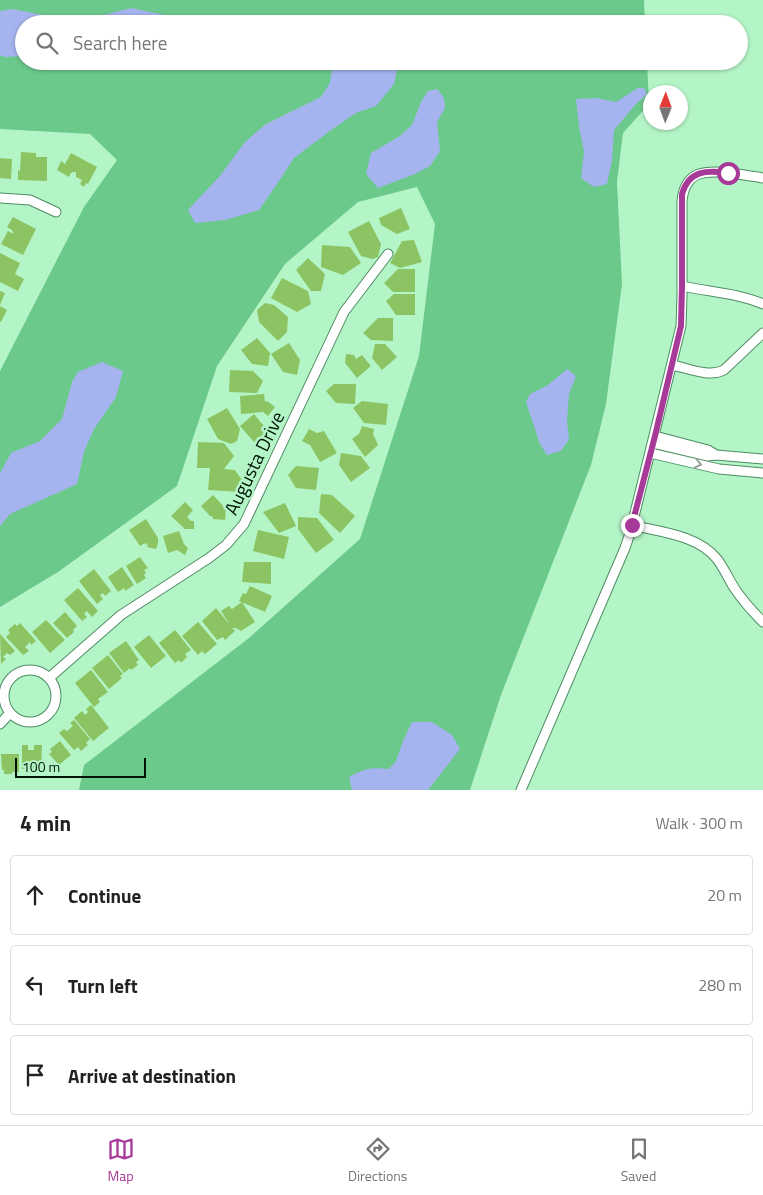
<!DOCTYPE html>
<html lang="en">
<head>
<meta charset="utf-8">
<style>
  :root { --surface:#fff; --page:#f6f6f6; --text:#222; --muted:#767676; --line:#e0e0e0; --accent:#a73a99 }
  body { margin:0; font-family:"Titillium Web",sans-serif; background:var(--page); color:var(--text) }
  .compass { position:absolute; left:643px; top:85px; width:45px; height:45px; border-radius:50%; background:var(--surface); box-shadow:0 1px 4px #0004; rotate:1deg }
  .scale { position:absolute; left:15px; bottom:12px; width:131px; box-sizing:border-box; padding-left:5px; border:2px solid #001406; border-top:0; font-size:14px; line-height:18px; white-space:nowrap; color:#001406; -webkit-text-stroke:4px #b4f5c7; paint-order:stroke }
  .stop { position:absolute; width:15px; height:15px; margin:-11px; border:4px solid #a73a99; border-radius:50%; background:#fff }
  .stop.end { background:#a73a99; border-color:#fff; box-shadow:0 1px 5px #0008 }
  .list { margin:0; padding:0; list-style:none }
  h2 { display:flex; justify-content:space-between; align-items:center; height:65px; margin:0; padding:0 20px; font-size:21px }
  h2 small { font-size:16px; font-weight:400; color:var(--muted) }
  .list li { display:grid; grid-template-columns:32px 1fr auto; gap:15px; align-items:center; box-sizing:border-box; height:80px; margin:0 10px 10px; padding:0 10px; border:1px solid var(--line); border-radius:5px }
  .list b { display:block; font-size:19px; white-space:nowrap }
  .list em { font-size:16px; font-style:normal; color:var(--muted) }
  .icon { flex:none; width:28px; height:28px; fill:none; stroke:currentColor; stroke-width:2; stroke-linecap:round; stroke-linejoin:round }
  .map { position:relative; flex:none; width:763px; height:790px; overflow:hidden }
  .search { position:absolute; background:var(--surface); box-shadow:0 1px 4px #0004; left:15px; right:15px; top:15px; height:55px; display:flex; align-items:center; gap:12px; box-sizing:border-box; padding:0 18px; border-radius:28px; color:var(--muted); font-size:19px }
  .sheet { height:335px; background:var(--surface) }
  nav { display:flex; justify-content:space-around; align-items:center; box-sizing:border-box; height:70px; border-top:1px solid var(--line); background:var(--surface); font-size:14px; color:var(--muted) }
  nav a { display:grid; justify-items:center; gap:2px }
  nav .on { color:var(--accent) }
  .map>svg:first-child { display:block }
  .green { fill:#6bc98c }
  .water { fill:#a5b3ee }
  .building { fill:#8cc463 }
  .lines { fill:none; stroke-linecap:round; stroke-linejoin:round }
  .street-casing { stroke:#4e8c63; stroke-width:11 }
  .street { stroke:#fff; stroke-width:9 }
  .oneway { stroke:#99a19b }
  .route { stroke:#a73a99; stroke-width:6 }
  .labels { text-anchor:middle; stroke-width:5; stroke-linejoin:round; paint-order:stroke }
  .street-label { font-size:19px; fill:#001406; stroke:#b4f5c7 }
</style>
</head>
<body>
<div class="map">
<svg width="763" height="790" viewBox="0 0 763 790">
  <rect width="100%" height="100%" fill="#b4f5c7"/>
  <!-- green -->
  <path class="green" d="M0 0H644L645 24H24V61H647L649 104 623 133 617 182 622 284 606 404 591 465 501 695 470 790H79L84 765 249 638 360 539 419 356 435 224 417 187 358 202 285 264 217 366 177 486 58 572 0 607V371L84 207 117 160 90 134 0 129Z"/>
  <!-- water -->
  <path class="water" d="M131 8 169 16 173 24H24V56L4 57 0 55V11L13 9 81 23 103 15Z
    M333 61H399L394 84 376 106 356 113 331 130 294 158 277 184 259 210 225 220 195 223 188 210 219 177 245 142 266 124 321 97 330 83Z
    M638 88H644L647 94 637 103 614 130 612 160 607 184 594 187 581 178 584 152 579 126 576 99 597 98 616 102Z
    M437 89 444 98 445 108 437 122 440 151 430 166 415 174 378 188 366 174 371 153 400 136 412 125 421 102 428 91Z
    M102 362 123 371 116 397 94 429 84 452 77 484 10 514 0 526V473L11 453 40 441 62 419 72 382 78 372Z
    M567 369 576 376 569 394 567 421 569 439 561 451 547 455 540 444 526 402 530 394 548 385Z
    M412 722H432L452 735 460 749 428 790H352L349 777C366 768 370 767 389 769L396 761 403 741Z"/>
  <!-- building -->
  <path class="building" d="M21 152 36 153V157H47V181L18 180V170L20 171Z
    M71 153 97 167 88 184 86 183 84 187 80 184 82 180 76 177V172H73L71 173 69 177 57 170 61 161 65 164Z
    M0 158 12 159 11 179 0 178Z
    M401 208 410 229 397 234 381 225 379 218Z
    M13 217 36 229 23 255 1 244 8 231 14 234 12 230 7 227Z
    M369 221 381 244 378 257 372 259 361 256 348 232Z
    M414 240 422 262 400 268 390 263 402 241Z
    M322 245 350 247 361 263 343 275 321 267Z
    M0 253 20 263 15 274 24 279 18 291 0 282Z
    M308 258 325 274 321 291H311L296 270Z
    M398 269H415V292H393L384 283Z
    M282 278 308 291 311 304 297 312 271 298Z
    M0 291 5 293 0 305Z
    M394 294H415V315H396L386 301Z
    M265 303 274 305 288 317 287 332 278 341 259 322 257 310Z
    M0 306 7 310 1 322 0 321Z
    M378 318H393V341L371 340 363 333Z
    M257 338 270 353 268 366 252 364 241 350Z
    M289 343 300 360 297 375 283 372 271 354Z
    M375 344H385L397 357 382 370 372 358Z
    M346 354 354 355 356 359 362 355 371 366 357 378 345 363Z
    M230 370 253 371 263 381 257 393 229 392Z
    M334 384H356L355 404 336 403 326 391Z
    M264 394 265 402 267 401 275 407 268 416 263 412 241 414 240 396Z
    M362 401 388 404 386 425 364 423 353 408Z
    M227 408 240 429 237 441 231 444 218 439 207 419Z
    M254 414 263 425 270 428 269 438 266 439 260 437 254 442 240 426Z
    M362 426 374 429 373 434 378 445 365 457 352 439 359 434Z
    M309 429 317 433 324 431 337 453 320 462 310 445 302 441Z
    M198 442 224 443 234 456 224 469 235 470 242 480 241 492 208 490 210 468H197Z
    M341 453 361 456 370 468 351 482 339 465Z
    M296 466 319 468 316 490 296 488 288 475Z
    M321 494 332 495 355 516 340 533 319 513Z
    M213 495 226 509 225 520 213 519V517L210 516 201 506Z
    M185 502 193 510 187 517 191 521H194V529H185L171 516Z
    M285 503 296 526 279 533 263 512Z
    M298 517 317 518 334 540 316 553 298 529Z
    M146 519 158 538V544L156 549 147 547 148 543 146 545 145 543 140 546 129 530Z
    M258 530 289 537 284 559 253 551Z
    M179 531 184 544 188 548 185 555 177 550 168 553 163 536Z
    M140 557 148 568 144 570 146 573 144 575 146 578 137 584 126 566Z
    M244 562H271V584L242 582Z
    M122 567 134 585 125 591 124 588 118 592 108 577Z
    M94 569 111 591 105 596 103 593 100 595 103 599 97 604 79 581Z
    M250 586 272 596 265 612 239 601 243 593 246 594Z
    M78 588 98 611 92 617 87 611 84 614 87 617 82 621 64 600Z
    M242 602 255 622 241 631 236 628H232L235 631 225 640 223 637 217 640 202 621 216 608 230 625 221 611 229 606 232 609Z
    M65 612 77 626 73 630 74 632 67 638 53 623Z
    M46 620 65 640 50 653 32 632Z
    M198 622 217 644 205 654 202 651 198 655 182 636Z
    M20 623 36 641 31 645 30 642 25 647 29 651 23 655 6 637 10 633 8 630 15 624 17 626Z
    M175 630 191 650 185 654 187 657 181 663 179 660 175 663 159 643Z
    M0 634 15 651 10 655 7 653 3 657 6 659 1 664Z
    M149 635 166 656 151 668 134 647Z
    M126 641 139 660 136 662 138 665 131 670 130 668 124 673 109 653Z
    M108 655 123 674 120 676 122 678 109 689 92 668Z
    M91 670 108 692 98 699 100 702 94 707 75 683Z
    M91 705 109 728 93 741 74 718 82 711 85 715 88 712 86 709Z
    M74 720 90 739 86 743 88 745 81 751 78 747 74 750 59 733 64 729 67 731 73 726 70 723Z
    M60 741 71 755 59 765 49 754 52 752 50 749Z
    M22 745H28V750H34V745H42L41 773H26V769H22Z
    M1 754H19V772H12V774H4V770H2Z"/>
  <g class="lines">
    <!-- street casing -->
    <g class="street-casing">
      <path id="street" d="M0 198 30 200 56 212
        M682 286C709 292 738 293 763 304
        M672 365C688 368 709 378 724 370L763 333
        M655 436 708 450 716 455
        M653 443 708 456 716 455 763 459
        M650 453 719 469 763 473
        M632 525C660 532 698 535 717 559 724 568 729 580 735 589 743 601 753 612 763 622
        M4 696a26 26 0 1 1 52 0a26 26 0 1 1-52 0Z
        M49 678 121 615 209 558 226 545 244 524 344 312 388 254
        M0 724 10 713
        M521 790 625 548 630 533 681 326 682 296V201C685 170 706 170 732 173 742 175 753 176 763 178"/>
    </g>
    <!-- street -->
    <use href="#street" class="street"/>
  </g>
  <!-- one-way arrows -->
  <defs><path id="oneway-chevron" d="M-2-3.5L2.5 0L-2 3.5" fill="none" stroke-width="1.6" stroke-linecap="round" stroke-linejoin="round" transform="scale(1.25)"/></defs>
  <use class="oneway" href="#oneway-chevron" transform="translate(698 464) rotate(13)"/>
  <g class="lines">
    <!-- route -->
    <path class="route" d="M632 525 655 436 681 326 682 286V194C689 170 707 170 728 173"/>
  </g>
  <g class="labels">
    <!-- street labels -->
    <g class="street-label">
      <text transform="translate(254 463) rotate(-64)" y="7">Augusta Drive</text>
    </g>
  </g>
</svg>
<svg class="compass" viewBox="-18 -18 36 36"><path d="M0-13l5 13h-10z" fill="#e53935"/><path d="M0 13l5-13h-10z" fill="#767676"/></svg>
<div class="scale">100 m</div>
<div class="stop" style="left:728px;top:173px"></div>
<div class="stop end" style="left:632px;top:525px"></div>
<div class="search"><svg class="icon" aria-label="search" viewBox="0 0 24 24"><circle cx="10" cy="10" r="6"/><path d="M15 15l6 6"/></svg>Search here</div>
</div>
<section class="sheet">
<h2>4 min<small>Walk · 300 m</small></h2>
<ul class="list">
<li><svg class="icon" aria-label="ahead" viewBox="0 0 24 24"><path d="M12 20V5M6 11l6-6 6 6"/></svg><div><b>Continue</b></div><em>20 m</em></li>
<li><svg class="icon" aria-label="left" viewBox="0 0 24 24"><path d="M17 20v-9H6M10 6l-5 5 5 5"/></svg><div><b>Turn left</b></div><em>280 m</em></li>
<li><svg class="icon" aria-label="arrive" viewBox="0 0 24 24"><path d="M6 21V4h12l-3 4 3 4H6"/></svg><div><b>Arrive at destination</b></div></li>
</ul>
</section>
<nav>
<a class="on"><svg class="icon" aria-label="map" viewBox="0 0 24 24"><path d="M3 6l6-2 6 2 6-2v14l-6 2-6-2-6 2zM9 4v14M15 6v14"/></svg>Map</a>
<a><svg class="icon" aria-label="directions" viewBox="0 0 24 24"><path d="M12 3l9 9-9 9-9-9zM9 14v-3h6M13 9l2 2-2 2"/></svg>Directions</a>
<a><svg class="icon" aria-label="saved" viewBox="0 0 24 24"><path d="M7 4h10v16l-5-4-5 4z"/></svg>Saved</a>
</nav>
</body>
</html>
